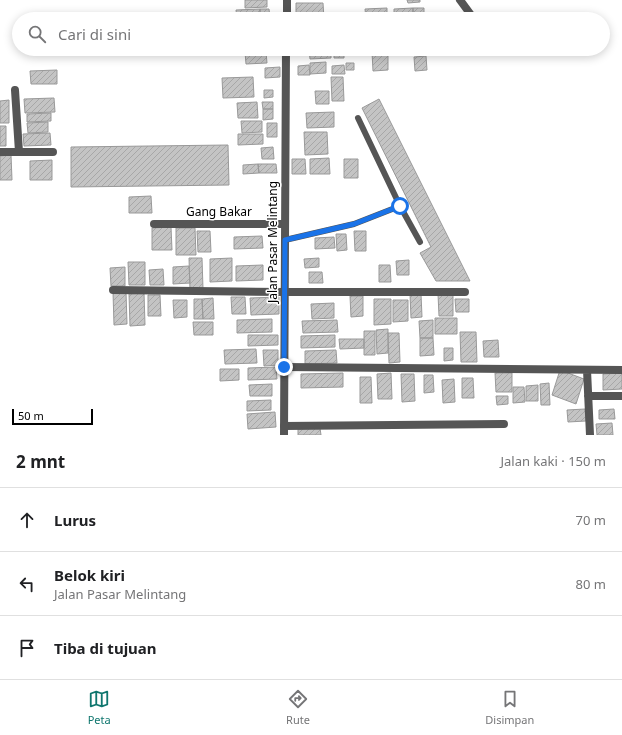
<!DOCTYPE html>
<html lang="id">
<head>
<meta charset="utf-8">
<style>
  :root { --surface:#fff; --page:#f2f2f2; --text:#202124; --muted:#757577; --line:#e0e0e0; --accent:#0f766e }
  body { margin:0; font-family:"Noto Sans",sans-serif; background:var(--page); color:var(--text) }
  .scale { position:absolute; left:12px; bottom:10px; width:81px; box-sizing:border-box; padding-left:4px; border:2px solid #000; border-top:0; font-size:11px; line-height:14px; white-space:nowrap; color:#000; -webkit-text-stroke:3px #fff; paint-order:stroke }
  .stop { position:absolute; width:12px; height:12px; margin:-9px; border:3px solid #1a73e8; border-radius:50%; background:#fff }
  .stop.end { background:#1a73e8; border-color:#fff; box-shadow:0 1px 4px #0008 }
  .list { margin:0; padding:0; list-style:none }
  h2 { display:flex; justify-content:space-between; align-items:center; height:52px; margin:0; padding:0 16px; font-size:17px }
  h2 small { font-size:13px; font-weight:400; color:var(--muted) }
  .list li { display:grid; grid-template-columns:26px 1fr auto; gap:12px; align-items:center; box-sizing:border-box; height:64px; padding:0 16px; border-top:1px solid var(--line) }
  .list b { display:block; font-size:15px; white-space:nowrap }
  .list p { margin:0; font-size:13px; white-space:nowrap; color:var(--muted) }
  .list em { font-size:13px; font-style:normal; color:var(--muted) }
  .icon { flex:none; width:22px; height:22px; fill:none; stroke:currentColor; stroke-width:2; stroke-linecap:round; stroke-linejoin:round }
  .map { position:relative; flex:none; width:622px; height:435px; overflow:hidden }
  .search { position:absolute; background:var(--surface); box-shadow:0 2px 10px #0003; left:12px; right:12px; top:12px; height:44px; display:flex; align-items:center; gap:10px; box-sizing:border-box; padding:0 14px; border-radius:22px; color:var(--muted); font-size:15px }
  .sheet { height:244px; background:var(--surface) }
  nav { display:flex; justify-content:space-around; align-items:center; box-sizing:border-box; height:56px; border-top:1px solid var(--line); background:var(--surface); font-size:11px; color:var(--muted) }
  nav a { display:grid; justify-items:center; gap:2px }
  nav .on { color:var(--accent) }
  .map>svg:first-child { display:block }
  .building { fill:url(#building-hatch); stroke:#999 }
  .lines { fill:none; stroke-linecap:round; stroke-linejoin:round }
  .service { stroke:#555; stroke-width:6 }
  .minor { stroke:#555; stroke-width:8 }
  .tertiary { stroke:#555; stroke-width:8 }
  .route { stroke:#1a73e8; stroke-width:5 }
  .labels { text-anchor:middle; stroke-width:3; stroke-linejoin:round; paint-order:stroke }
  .street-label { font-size:12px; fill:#000; stroke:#fff }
</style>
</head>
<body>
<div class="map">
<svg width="622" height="435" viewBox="0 0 622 435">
  <defs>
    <pattern id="building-hatch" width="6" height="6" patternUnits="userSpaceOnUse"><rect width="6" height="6" fill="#c4c4c4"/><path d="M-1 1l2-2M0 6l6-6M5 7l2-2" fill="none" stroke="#a7a7a7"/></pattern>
  </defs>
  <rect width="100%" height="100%" fill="#fff"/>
  <!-- building -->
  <path class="building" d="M245 0H267V7L245 8Z
    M407 0H420V2L408 3Z
    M296 3H323L324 19H296Z
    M387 8V19H366L365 9Z
    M413 8V19H394V9Z
    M413 8H424V19H413Z
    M260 9H269L270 18H260Z
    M260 9V18L237 19 236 10Z
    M309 49H331V58L310 59Z
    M334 49H344V58H334Z
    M388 51V70L373 71 372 52Z
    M245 52H266L267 63 246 64Z
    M426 56 427 70 415 71 414 57Z
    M326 62V73L310 74V63Z
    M346 63H354V70H346Z
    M309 65 310 75H298V66Z
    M344 65 345 74H332V66Z
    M280 67V77L265 78V68Z
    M57 70V84H31L30 71Z
    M253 77 254 97 223 98 222 78Z
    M331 77H343L344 101H332Z
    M264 90H273V97L264 98Z
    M315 91H329V104H316Z
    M54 98 55 112 25 113 24 99Z
    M379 99 470 281H436L420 253 431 247 362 108Z
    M9 100V123H0V101Z
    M257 102 258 118H238L237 103Z
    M262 102H273V109H263Z
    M263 109H273V119L263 120Z
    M334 112V127L307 128 306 113Z
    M51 113V121L27 122V114Z
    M241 121H262V132L242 133Z
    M48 122V132L28 133 27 123Z
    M267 123H277V137H267Z
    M0 126H6V146H0Z
    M304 132H327L328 154 305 155Z
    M50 133 51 145 24 146 23 134Z
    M238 134H263V144L238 145Z
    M228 145 229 185 71 187V147Z
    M273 147 274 159H262L261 148Z
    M11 155 12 180H0V156Z
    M329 158 330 174H310V159Z
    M292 159H305L306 174H292Z
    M344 159H358V178H344Z
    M52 160V180H30V161Z
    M258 164H276L277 173H259Z
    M258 164 259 173 243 174V165Z
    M151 196 152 213H129V197Z
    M171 227 172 250H152V228Z
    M176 228H195L196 255H176Z
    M197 231H210L211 252H198Z
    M354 231H366V251H355Z
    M336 234H346L347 250 337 251Z
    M262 236 263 248 234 249V237Z
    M334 237 335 248 315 249V238Z
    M189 258H202L203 289 190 290Z
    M232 258V281L210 282V259Z
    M319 258V267L305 268 304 259Z
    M409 260V275H397L396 261Z
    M128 262H145V285H129Z
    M263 265V280L236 281V266Z
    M379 265H390L391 282H379Z
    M189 266 190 283 173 284V267Z
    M125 267V286H111L110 268Z
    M163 269 164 285H150L149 270Z
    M309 272H322L323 283H309Z
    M113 292H126L127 324 114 325Z
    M144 293 145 325 130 326 129 294Z
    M410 294H421L422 317 411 318Z
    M438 294H453V316H439Z
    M148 295H160L161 316H148Z
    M350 296H363V316L351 317Z
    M231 297H245L246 314H232Z
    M279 297V314L251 315 250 298Z
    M213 298 214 319H203L202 299Z
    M194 299H202L203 319H194Z
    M374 299H391V324L374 325Z
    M455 299H469V312H456Z
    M173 300H187V317L174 318Z
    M393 300H408V321L393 322Z
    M334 303V318L312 319 311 304Z
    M435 318H457V334H435Z
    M272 319V332L237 333V320Z
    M337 320 338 332 303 333 302 321Z
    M433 320V338H420L419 321Z
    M193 322H213V335H194Z
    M388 329V353L377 354 376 330Z
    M364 331H375V355H364Z
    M460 332H476L477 362H461Z
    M388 333H399L400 362 389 363Z
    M248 335H278V345L248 346Z
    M335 335V347L301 348V336Z
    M420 338H433L434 355 420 356Z
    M339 339H364V348L340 349Z
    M498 340 499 357H484L483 341Z
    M444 348H453V360L444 361Z
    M256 349 257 363 225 364 224 350Z
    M263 350H278V365L264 366Z
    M336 350 337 363 305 364V351Z
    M276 367 277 379 248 380V368Z
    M220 369H239V380L220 381Z
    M560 370 584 379 576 404 552 395Z
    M343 373V387L301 388V374Z
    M391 373 392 399H378L377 374Z
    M495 373H512V392H496Z
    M622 373V389L603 390V374Z
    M401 374H414L415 401 402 402Z
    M424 375H433L434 392 424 393Z
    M360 377H371L372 403H360Z
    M462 378H473L474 398H462Z
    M454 379 455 402 443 403 442 380Z
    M549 383 550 405H541L540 384Z
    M272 384V396H250L249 385Z
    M538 385V401H526V386Z
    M513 387H524L525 402 513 403Z
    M496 396H508V404L497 405Z
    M271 400V410L247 411V401Z
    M585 409 586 421 568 422 567 410Z
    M614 409 615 419H599V410Z
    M275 412 276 427 248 429 247 414Z
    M612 423 613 435H597L596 424Z
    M320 428 321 435H298V429Z"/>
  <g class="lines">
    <!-- service -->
    <path class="service" d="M358 118 400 206 420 242
      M285 240 354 224 400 206"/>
    <!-- minor -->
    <path class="minor" d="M460 0 474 19
      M15 90 19 152
      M0 152H53
      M154 224H285
      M113 290 285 292H465
      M284 367 622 370
      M587 370 590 435
      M588 396H622
      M284 426 504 424"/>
    <!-- tertiary -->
    <path class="tertiary" d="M287 19V0
      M284 435 286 49"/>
  </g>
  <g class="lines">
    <!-- route -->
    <path class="route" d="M284 367 285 240 354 224 400 206"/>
  </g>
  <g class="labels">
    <!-- street labels -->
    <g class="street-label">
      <text x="219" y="216">Gang Bakar</text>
      <text transform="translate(273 242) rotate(-90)" y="4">Jalan Pasar Melintang</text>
    </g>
  </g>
</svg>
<div class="scale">50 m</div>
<div class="stop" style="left:400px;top:206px"></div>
<div class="stop end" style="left:284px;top:367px"></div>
<div class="search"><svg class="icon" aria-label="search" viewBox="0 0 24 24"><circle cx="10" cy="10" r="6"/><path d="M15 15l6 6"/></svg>Cari di sini</div>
</div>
<section class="sheet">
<h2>2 mnt<small>Jalan kaki · 150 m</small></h2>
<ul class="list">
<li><svg class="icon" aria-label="ahead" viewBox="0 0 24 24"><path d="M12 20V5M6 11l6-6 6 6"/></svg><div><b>Lurus</b></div><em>70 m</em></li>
<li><svg class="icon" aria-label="left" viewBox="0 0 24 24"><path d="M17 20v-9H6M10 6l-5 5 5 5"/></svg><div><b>Belok kiri</b><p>Jalan Pasar Melintang</p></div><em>80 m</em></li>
<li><svg class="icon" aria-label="arrive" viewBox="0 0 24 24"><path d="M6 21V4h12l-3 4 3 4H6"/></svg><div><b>Tiba di tujuan</b></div></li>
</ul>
</section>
<nav>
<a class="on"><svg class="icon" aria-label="map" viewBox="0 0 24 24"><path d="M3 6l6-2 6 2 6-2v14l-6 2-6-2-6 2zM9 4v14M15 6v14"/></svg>Peta</a>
<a><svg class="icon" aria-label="directions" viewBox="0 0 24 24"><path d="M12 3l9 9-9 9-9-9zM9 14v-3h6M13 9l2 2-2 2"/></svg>Rute</a>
<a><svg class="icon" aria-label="saved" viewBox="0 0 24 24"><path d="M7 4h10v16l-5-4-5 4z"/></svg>Disimpan</a>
</nav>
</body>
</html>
